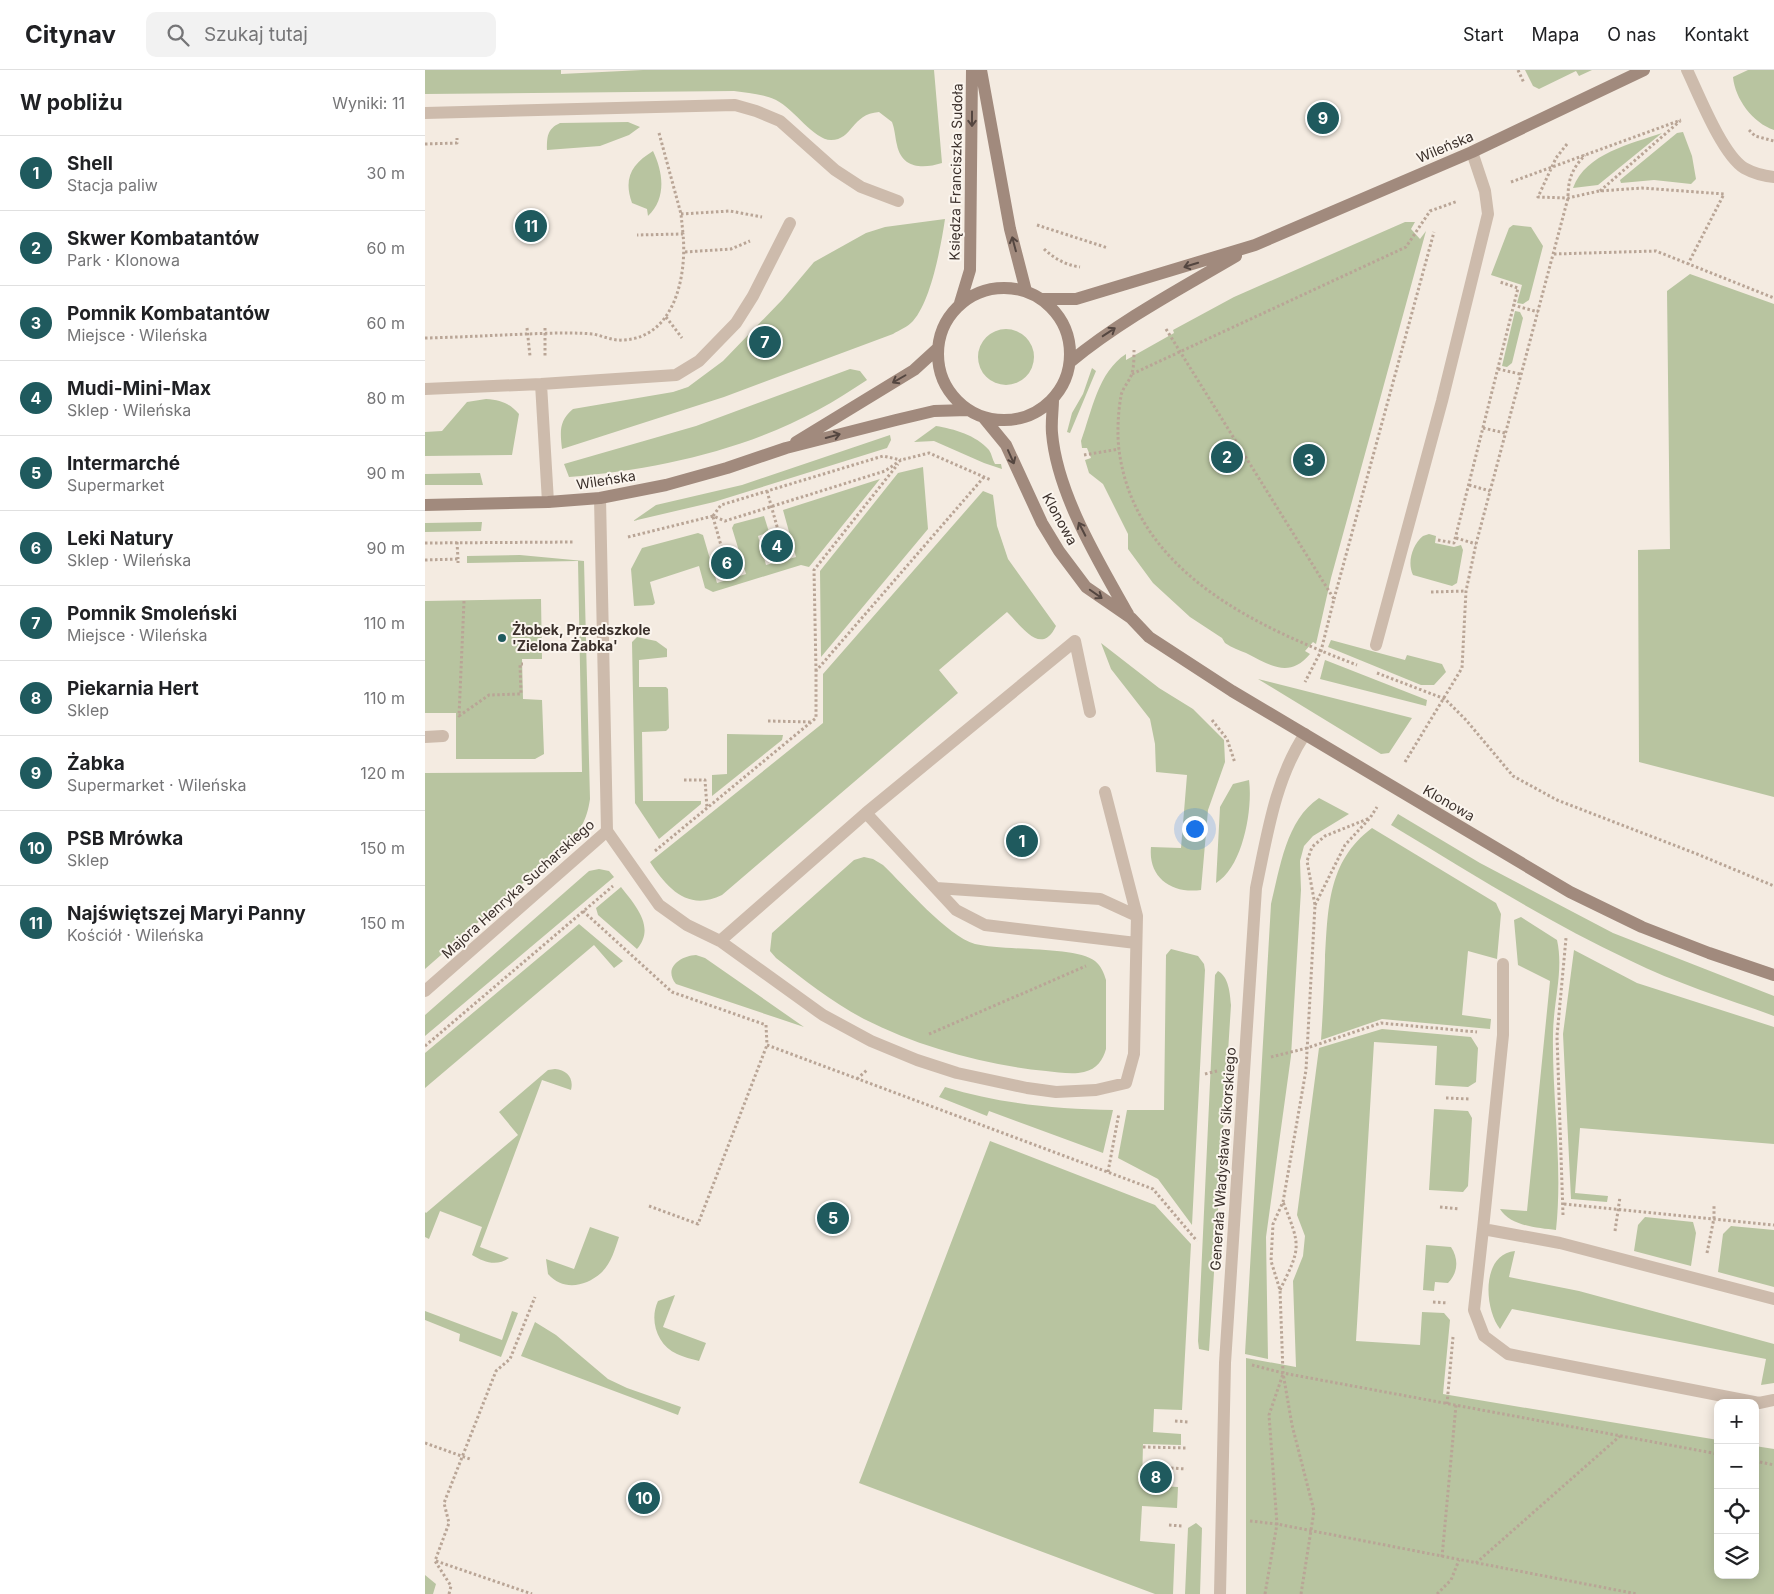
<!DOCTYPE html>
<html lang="pl">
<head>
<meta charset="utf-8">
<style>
  :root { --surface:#fff; --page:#f2f2f2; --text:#202124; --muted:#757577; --line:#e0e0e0; --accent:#1f5a5e }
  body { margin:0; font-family:Inter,sans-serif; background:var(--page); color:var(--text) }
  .controls { position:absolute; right:15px; bottom:15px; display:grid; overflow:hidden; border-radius:10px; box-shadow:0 2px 12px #0003 }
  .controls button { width:45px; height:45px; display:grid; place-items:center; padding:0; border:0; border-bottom:1px solid var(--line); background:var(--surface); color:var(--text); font:25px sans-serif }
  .you { position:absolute; left:769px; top:758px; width:18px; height:18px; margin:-12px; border:4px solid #fff; border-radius:50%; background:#1a73e8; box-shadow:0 0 0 8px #1a73e833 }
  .badge { display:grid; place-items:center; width:32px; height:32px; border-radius:50%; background:var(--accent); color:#fff; font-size:16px; font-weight:700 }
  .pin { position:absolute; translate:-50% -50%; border:2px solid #fff; box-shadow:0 1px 5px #0006 }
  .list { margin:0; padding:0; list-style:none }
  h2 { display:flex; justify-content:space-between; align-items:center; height:65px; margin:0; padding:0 20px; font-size:21px }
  h2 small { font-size:16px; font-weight:400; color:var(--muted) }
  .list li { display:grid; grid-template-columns:32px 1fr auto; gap:15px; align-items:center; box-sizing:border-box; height:75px; padding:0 20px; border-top:1px solid var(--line) }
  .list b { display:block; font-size:19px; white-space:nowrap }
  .list p { margin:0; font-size:16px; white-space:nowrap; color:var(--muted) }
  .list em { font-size:16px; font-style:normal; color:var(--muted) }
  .icon { flex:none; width:28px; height:28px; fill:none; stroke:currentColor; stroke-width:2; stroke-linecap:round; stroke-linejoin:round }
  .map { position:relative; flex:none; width:1349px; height:1524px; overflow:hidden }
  header { display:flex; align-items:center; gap:30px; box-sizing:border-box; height:70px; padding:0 25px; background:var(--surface); border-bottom:1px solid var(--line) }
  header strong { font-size:24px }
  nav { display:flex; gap:28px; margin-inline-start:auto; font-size:18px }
  .search { width:350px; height:45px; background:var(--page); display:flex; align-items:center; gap:12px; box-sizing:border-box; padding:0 18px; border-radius:10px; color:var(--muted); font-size:19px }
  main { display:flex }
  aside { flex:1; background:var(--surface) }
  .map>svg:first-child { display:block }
  .green { fill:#b8c4a0 }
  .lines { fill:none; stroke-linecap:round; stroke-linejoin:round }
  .path { stroke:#b9a596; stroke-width:3; stroke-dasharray:2.5 2.5; stroke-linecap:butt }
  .lane { stroke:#cdbbac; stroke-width:12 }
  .street { stroke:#cdbbac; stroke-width:12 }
  .secondary { stroke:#a18a7d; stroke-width:12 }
  .oneway { stroke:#544640 }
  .poi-dot { fill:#1f5a5e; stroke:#fbf5ee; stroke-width:2 }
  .labels { text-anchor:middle; stroke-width:4; stroke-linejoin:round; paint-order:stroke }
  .street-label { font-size:14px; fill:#3b302b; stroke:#fbf5ee }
  .poi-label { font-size:14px; font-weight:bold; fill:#3b302b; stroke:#fbf5ee; text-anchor:start }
</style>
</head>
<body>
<header>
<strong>Citynav</strong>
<div class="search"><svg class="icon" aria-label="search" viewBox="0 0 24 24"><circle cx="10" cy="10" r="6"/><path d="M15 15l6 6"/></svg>Szukaj tutaj</div>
<nav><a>Start</a><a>Mapa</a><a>O nas</a><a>Kontakt</a></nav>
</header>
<main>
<aside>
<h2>W pobliżu<small>Wyniki: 11</small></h2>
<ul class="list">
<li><span class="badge">1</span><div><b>Shell</b><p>Stacja paliw</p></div><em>30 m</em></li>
<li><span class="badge">2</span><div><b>Skwer Kombatantów</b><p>Park · Klonowa</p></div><em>60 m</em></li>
<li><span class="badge">3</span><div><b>Pomnik Kombatantów</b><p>Miejsce · Wileńska</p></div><em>60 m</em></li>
<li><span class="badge">4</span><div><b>Mudi-Mini-Max</b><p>Sklep · Wileńska</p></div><em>80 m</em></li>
<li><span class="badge">5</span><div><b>Intermarché</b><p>Supermarket</p></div><em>90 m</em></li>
<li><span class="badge">6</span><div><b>Leki Natury</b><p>Sklep · Wileńska</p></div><em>90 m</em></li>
<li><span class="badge">7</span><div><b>Pomnik Smoleński</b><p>Miejsce · Wileńska</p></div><em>110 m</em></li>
<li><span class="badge">8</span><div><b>Piekarnia Hert</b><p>Sklep</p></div><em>110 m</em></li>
<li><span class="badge">9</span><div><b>Żabka</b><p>Supermarket · Wileńska</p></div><em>120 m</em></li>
<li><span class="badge">10</span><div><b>PSB Mrówka</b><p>Sklep</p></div><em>150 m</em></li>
<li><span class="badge">11</span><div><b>Najświętszej Maryi Panny</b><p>Kościół · Wileńska</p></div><em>150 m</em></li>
</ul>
</aside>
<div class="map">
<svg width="1349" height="1524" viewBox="0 0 1349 1524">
  <rect width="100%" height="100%" fill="#f4ebe1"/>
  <!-- green -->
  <path class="green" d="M0 0H136V4L218 0H509L517 93C498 99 477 99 472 75 470 67 470 60 467 52L454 42C426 44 428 70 406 70 389 70 369 39 351 30 338 24 323 23 309 21L0 24Z
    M1100 0H1167L1154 6 1151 1 1114 19 1108 16Z
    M1323 0H1349V60C1328 53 1310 29 1308 7Z
    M203 52 215 57 204 65 175 76 122 80C122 67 122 59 135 53Z
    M1258 62 1267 86 1271 109 1266 114 1229 110 1196 113 1195 110 1252 63Z
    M1237 63 1173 115 1148 118C1161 83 1206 74 1237 63Z
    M228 81C238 102 242 128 223 146L222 139 207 133C198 108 207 94 228 81Z
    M520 149C516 176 506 231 488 251 483 257 474 260 468 264L299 327 137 379C135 361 134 351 148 339L248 322 263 317 298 291 357 230 389 192 441 163 460 157Z
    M980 152H990L986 159 995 169 1001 161 906 508 891 574 888 572 880 581 885 584C864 609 845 595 821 583 814 580 807 578 800 573L797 568 765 547 728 513 703 479V464L678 414 664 403 660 390 666 388 662 378H657L656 371C667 341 673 302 701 284V290L749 263 748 260 809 227Z
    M1088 155 1106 157 1118 176 1104 230 1098 234 1092 233 1097 215 1066 205 1084 158Z
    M1265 204 1349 234V727L1214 692 1213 480 1245 479 1242 221Z
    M1090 241 1095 242 1098 248 1087 293 1082 297 1077 296Z
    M553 287a28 28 0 1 1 56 0a28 28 0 1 1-56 0Z
    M667 298 671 301 645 363 642 362 647 343 658 324Z
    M425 299 435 301 442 310C426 320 410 331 393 340 318 381 229 400 144 407L139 394 271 356Z
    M61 329C76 330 84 333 94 344L87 385 0 386V362L17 361 42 332Z
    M511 356C529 359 551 365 564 380 567 384 567 389 570 394H576L577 399 559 393 509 371 489 372Z
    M465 365 466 370 462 378 289 432 208 451 231 435 317 415Z
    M498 397 503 459 396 587 395 501 473 403Z
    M55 403 58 415H0V404Z
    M455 409 384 497 376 495 288 522 280 518 274 496 225 512 230 533 228 535 209 536 206 499 217 478 273 463 278 465 292 513 321 504 307 458 309 454 339 446 344 462 333 466 341 495 371 487 358 440Z
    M558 421 568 425 572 456 583 489 631 556C616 588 595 554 582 542L514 600 533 623 297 825C263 842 242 818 225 792L398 653V604Z
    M57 452 56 461 0 462V453Z
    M1004 464 1011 466 1010 473 1029 477 1036 475 1038 480 1032 513 1027 516 988 505C982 493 987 475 998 466Z
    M95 485 159 491 165 729C162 750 155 762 139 777L0 899V703L157 702 153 491 42 493V486Z
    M116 529 117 589H97L98 629 117 630 119 684 110 689H31V643H0V531Z
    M212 567 231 571 242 579V587L214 590V617H241L243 619 244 658 241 661 217 662 218 731H276V734L234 769 210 733 207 572Z
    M906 570 980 590 982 585 1017 594 1021 602 1009 615H996L903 577Z
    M676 573 734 618 768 639 799 670 800 692 783 740 776 820C746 824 723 807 726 777L756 778 762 705 731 702 730 674 725 649 686 599Z
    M900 590 1002 630 1001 636 895 609Z
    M833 609 987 648 964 683 956 684Z
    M302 664 358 665 357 670 287 726V705L302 704Z
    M824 710C828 739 818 797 791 813L795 737 808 714Z
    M894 728 924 744 888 766 879 776 875 791 876 820 866 986 841 1167 843 1289 820 1284 846 834C855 798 861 750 894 728Z
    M973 744 1055 793 1188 863 1349 926V946C1300 928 1250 913 1204 890 1121 851 1044 802 966 755Z
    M947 758 1071 833 1076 844 1072 889 1043 881 1037 945 1066 949 1065 959 957 949 896 970C898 943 899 917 900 890 903 841 902 791 947 758Z
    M439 787 448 789 458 795C480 816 522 866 550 874 578 881 651 876 670 891 676 896 679 903 681 910V979C678 990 672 999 659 1002 647 1005 633 1002 621 1001 560 995 494 977 439 949 407 932 379 910 351 888L345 881 347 863 429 790Z
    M174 799 184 801 189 807 0 966V945L164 801Z
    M196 817C210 835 231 857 212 879L173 845 171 838Z
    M1096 847 1132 870C1139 901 1128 933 1128 965 1127 1030 1138 1095 1131 1160 1113 1158 1085 1156 1075 1139L1102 1141 1125 911 1093 895 1089 850Z
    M154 854 198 891 189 898 169 875 0 1018V983Z
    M746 879 773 886 779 894 780 900 767 1155 733 1109 693 1088 702 1040H739L741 885Z
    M1149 880 1212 913 1349 957V1074L1155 1058 1150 1123 1183 1126 1182 1132 1146 1129 1138 964Z
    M271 885 280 888 379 957 251 914C238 898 255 886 271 885Z
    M793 901C804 907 805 924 806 935L784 1281 774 1279 773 1271 790 905Z
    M957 959 1046 967 1053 978 1051 1012 1043 1017 1010 1015 1012 976 949 972 931 1271 995 1275 997 1242 1019 1243 1025 1250 1018 1324 1293 1370V1505H1330V1376L1349 1379V1524H821V1288L871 1297 868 1211 878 1186 880 1166 872 1145 894 978Z
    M130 999C142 1000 149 1008 146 1020L117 1010 55 1177 84 1188C71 1197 59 1192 47 1185L57 1157 15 1141 4 1169 0 1167V1142L1 1143 93 1065 74 1042 123 1000Z
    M520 1017C576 1034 630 1039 688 1040L678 1083 564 1041 562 1046 514 1027Z
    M1009 1039 1043 1041 1047 1048 1043 1116 1038 1122 1004 1120Z
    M565 1071 730 1135 766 1174 757 1340 729 1339 728 1362 756 1364V1375L718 1374 717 1415 753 1417 752 1438 717 1436 715 1471 750 1474 748 1524H730L434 1413Z
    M1220 1147 1268 1152 1271 1163 1266 1196 1209 1181 1213 1155Z
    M1306 1156 1349 1160V1217L1293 1202 1298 1164Z
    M165 1157 194 1167C190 1179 186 1194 176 1203 160 1217 138 1221 123 1204L121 1189 149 1199Z
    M1001 1175 1026 1177C1034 1189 1033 1203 1023 1213L1010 1212 1009 1221 998 1220Z
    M1090 1181 1084 1207 1154 1221 1349 1274V1313L1336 1315 1341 1289 1087 1239 1075 1259C1059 1239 1056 1184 1090 1181Z
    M250 1225 238 1257 281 1273 274 1291C267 1289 258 1287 252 1284 232 1275 224 1250 233 1231Z
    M0 1241 77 1270 87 1241 93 1243 76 1287 34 1271 35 1264 0 1250Z
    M110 1252 131 1265 183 1309 202 1318 256 1337 253 1345 96 1286Z
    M771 1453 777 1458 775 1524H760L763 1458Z
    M0 1505 11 1514 8 1524H0Z"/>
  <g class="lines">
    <!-- path -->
    <path class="path" d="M1093 0 1099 13
      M1324 60 1330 66 1349 71
      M234 63 256 144 258 164
      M0 74 32 73V68
      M1142 74 1131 88 1113 127 1143 128 1174 121 1217 118 1299 124 1263 194
      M1086 112 1256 50
      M1175 121 1255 51
      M256 144 305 141 337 147
      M612 155 683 178
      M619 179C630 189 641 195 655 197
      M260 182 306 179 325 171
      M1129 184 1231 181 1349 228
      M1088 235 1113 242
      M241 247 257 268
      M102 258 105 286
      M120 258V287
      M741 259 909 529 896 581 880 612
      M0 268C45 267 89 264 134 263 145 263 156 263 168 264 178 266 188 271 198 270 250 268 262 205 258 164L212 165
      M709 280C709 288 709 299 706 306 703 313 697 319 696 326 693 342 692 364 694 380 710 502 830 556 932 595
      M1073 299 1095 304
      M707 304 981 177 1005 141 1033 131
      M1058 358 1080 363
      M659 385 694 379
      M1044 415 1065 421
      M342 421 353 460
      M288 446 296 435 458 386 476 390
      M288 447 297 479
      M203 467 288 446 300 451 460 401 476 390 504 383 566 410
      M1031 468 1051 474
      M1013 470 1029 473 1093 218 1075 212
      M32 472 33 489
      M0 473 149 472
      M0 490 33 489V493
      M1006 522 1041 521
      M909 529 1009 162
      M39 531 34 646 64 625 96 624 95 594H98
      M391 601 389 500 473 394
      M952 603 1020 629 1041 650 1088 706 1132 730 1272 784 1349 816
      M787 650 802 669 810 693
      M343 651 387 652
      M980 692 1037 598 1041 521 1051 474 1143 128C1143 109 1147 99 1160 85
      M259 710H280L282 738
      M230 781 391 648V601L559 407
      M890 835 920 775 945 748 952 737
      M158 841 247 922 341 955 342 975 728 1119 772 1171
      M504 964 661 896
      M0 976 188 816
      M846 987 882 978 956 953 1052 962
      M780 1004 792 1001
      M432 1009 443 999
      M1021 1028 1045 1029
      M683 1102 694 1043
      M1139 1134 1349 1155
      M224 1136 273 1154 342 975
      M1015 1137 1034 1139
      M1138 1145 1132 966 1141 868
      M1190 1161 1195 1127
      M1282 1183 1289 1148V1134
      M855 1220C876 1177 876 1177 858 1132
      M1008 1232 1023 1233
      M827 1295 858 1303 1293 1384
      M1022 1334 1028 1267
      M750 1351 764 1352
      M0 1373 45 1389
      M718 1377 762 1378
      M1330 1391 1349 1395
      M746 1398 761 1399
      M825 1451 852 1454 1212 1524
      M744 1455 757 1456
      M1017 1487 1031 1335
      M11 1491 107 1524
      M1051 1493 1195 1366
      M24 1524 26 1516 10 1491 24 1453 19 1433 71 1301 85 1289 110 1227
      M840 1524 852 1454 844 1345 858 1304
      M876 1524 889 1441 867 1355 858 1303 855 1220 846 1191 848 1154 858 1132 881 1000 890 835 882 791 887 777 900 766 945 748
      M1012 1524 1026 1510 1034 1490"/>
    <!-- lane -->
    <path class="lane" d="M0 43 310 35 331 41 355 51 410 100 436 117 473 131
      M116 314 123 432
      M0 319 116 314 251 305 274 291 311 253 328 226 365 153
      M951 575 1017 331 1063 144 1060 121 1047 82
      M0 667 18 666
      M441 743 531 840 560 855 711 873
      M182 761 234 835 262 855 295 871 398 945 446 971 492 990 532 1003 602 1018 631 1022 671 1020 701 1013 709 984 712 846 680 722
      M511 818 675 829 712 846
      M295 871 441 743 650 571 665 642"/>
    <!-- street -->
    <path class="street" d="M1262 0C1274 25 1297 84 1319 98 1328 103 1339 106 1349 107
      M1078 894V965L1058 1159 1135 1173 1349 1229
      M0 921 182 761 175 428
      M1058 1159 1049 1240 1059 1266 1083 1284 1334 1333 1349 1330
      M795 1524 800 1293 831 818C842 766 850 709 880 664"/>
    <!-- secondary -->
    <path class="secondary" d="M556 0 585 159 601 221
      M513 284a66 66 0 1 1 132 0a66 66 0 1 1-132 0Z
      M617 229H651L830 175 1047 82 1219 0
      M535 233 545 200 547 0
      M645 292C696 250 755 219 811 186
      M628 329C628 340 626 352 627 363 632 424 674 492 703 544
      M558 347 581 375 617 453 634 481 661 517 706 548 724 567 807 621 1145 822 1217 857 1284 883 1349 905
      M371 372 489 300 512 279
      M0 435 123 432 175 428 241 415 302 398 361 378 471 350 509 341 543 340"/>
  </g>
  <!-- one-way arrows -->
  <defs><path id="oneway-shaft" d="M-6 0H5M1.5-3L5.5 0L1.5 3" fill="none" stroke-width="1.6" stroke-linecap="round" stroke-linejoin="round" transform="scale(1.25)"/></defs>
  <g class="oneway">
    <use href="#oneway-shaft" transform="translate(547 49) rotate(90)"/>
    <use href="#oneway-shaft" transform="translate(589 174) rotate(-105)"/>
    <use href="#oneway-shaft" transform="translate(766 195) rotate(163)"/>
    <use href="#oneway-shaft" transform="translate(684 262) rotate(-33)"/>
    <use href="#oneway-shaft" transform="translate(474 309) rotate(150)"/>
    <use href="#oneway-shaft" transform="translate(408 366) rotate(-15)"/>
    <use href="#oneway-shaft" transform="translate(586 387) rotate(66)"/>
    <use href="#oneway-shaft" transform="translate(657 459) rotate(-117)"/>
    <use href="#oneway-shaft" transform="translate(671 524) rotate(35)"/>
  </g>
  <!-- markers -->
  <circle class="poi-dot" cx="77" cy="568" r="5"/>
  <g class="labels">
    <!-- street labels -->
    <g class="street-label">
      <text transform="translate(1020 77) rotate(-23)" y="5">Wileńska</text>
      <text transform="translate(531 102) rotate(-89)" y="5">Księdza Franciszka Sudoła</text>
      <text transform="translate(181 410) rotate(-9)" y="5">Wileńska</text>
      <text transform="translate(635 449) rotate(61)" y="5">Klonowa</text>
      <text transform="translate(1024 733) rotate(30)" y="5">Klonowa</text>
      <text transform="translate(93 819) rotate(-42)" y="5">Majora Henryka Sucharskiego</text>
      <text transform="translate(798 1089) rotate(-86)" y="5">Generała Władysława Sikorskiego</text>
    </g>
    <!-- poi labels -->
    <g class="poi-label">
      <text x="87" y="565">Żłobek, Przedszkole<tspan x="87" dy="16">'Zielona Żabka'</tspan></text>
    </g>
  </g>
</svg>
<div class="controls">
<button>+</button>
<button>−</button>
<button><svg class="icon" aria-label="locate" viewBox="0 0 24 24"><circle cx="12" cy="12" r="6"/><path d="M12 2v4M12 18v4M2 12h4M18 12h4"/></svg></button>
<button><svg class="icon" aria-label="layers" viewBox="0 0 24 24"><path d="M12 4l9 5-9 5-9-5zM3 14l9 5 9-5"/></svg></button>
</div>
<div class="you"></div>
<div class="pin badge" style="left:597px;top:771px">1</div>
<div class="pin badge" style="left:802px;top:387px">2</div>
<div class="pin badge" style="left:884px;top:390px">3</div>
<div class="pin badge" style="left:352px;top:476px">4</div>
<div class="pin badge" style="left:408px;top:1148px">5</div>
<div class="pin badge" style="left:302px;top:493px">6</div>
<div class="pin badge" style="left:340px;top:272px">7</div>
<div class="pin badge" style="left:731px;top:1407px">8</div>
<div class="pin badge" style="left:898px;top:48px">9</div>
<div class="pin badge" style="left:219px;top:1428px">10</div>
<div class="pin badge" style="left:106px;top:156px">11</div>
</div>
</main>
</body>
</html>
